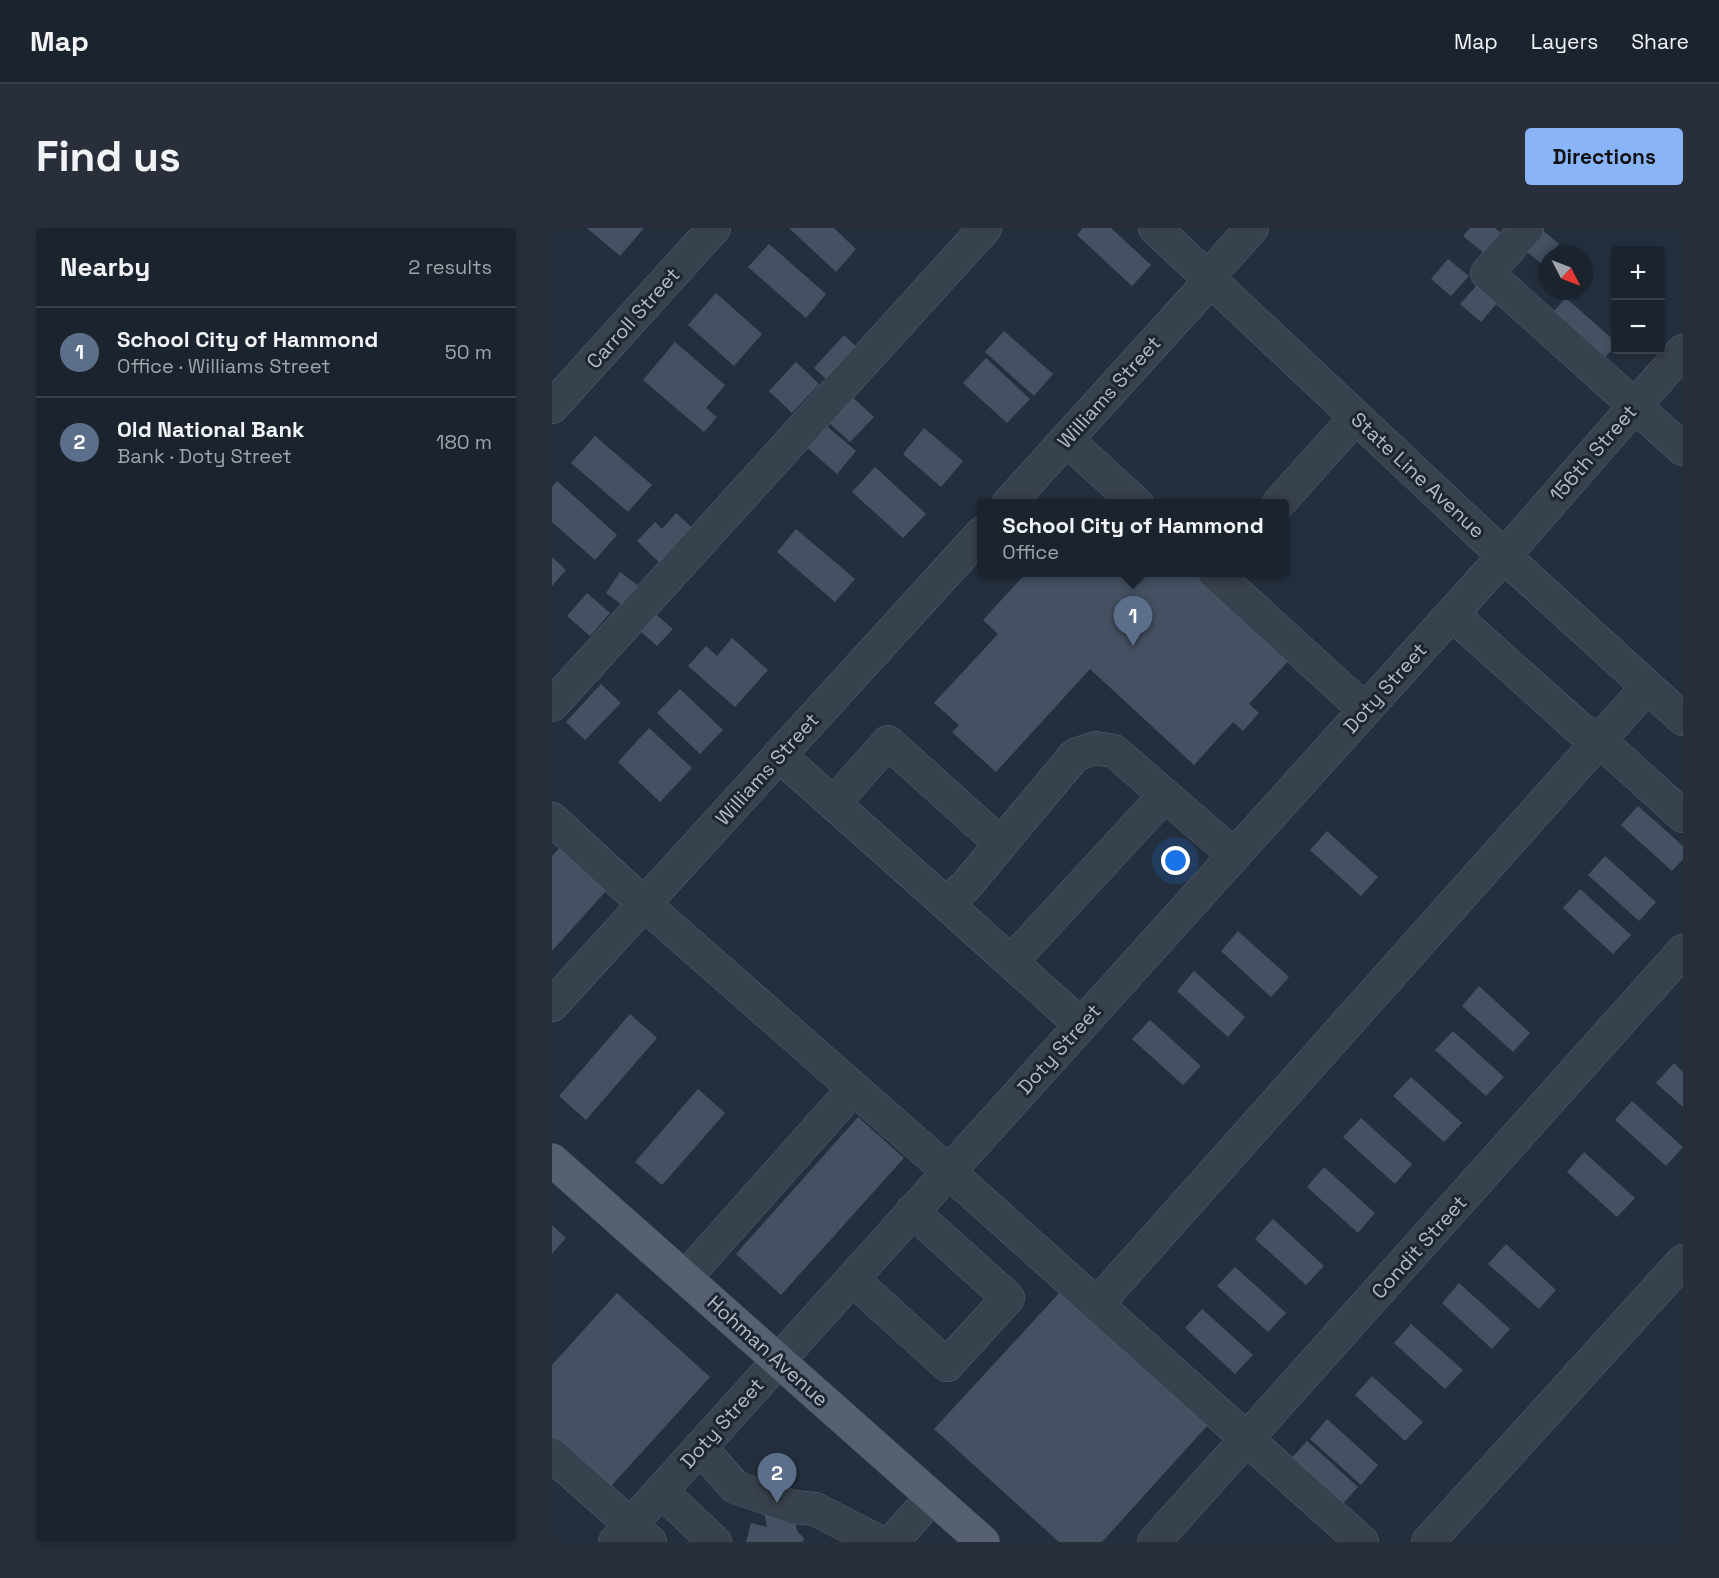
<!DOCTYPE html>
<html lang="en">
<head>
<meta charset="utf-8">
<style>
  :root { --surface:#1b232e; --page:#282f3a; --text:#f1f3f6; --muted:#a0a4aa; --line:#39404a; --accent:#8ab4f8 }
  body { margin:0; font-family:"Space Grotesk",sans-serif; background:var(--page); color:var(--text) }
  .controls { position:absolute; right:18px; top:18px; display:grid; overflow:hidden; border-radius:6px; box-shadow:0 3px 9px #0003 }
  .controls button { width:54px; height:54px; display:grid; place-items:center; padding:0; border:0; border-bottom:2px solid var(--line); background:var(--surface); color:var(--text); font:30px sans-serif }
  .compass { position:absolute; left:987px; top:18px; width:54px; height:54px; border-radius:50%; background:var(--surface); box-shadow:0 3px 9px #0003; rotate:132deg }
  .you { position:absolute; left:624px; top:633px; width:21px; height:21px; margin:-15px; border:4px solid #fff; border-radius:50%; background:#1a73e8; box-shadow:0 0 0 9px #1a73e833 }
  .badge { display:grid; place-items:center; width:39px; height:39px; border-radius:50%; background:var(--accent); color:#fff; font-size:20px; font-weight:700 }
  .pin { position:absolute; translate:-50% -50px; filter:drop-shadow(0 2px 3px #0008) }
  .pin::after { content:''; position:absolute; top:32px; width:21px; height:18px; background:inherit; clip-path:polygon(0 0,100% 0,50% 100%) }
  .popup { position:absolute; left:425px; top:271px; width:312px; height:78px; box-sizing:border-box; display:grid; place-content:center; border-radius:6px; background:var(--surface); filter:drop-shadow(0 2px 4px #0005); font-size:20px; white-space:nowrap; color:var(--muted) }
  .popup b { font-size:22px; color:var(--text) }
  .popup::after { content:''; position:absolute; left:50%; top:100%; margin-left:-12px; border:12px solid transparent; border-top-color:var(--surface) }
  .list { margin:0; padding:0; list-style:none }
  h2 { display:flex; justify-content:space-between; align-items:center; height:78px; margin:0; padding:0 24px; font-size:26px }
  h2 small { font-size:20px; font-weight:400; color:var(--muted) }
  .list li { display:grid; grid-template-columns:39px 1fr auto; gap:18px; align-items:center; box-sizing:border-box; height:90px; padding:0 24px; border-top:2px solid var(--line) }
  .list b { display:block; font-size:22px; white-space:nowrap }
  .list p { margin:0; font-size:20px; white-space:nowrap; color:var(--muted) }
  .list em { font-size:20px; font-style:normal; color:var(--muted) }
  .map { position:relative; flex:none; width:1131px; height:1314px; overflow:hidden; border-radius:6px }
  header { display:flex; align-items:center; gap:36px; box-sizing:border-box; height:84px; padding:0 30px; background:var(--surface); border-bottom:2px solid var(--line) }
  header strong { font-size:28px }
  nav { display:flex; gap:33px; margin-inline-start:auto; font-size:21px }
  .intro { display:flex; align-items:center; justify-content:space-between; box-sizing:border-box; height:144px; padding:0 36px }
  h1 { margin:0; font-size:42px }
  .button { padding:15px 27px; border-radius:6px; background:var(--accent); color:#111; font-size:21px; font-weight:700 }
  main { display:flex; gap:36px; padding:0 36px }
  aside { flex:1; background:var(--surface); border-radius:6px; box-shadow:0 3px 9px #0003 }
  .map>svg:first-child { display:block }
  .building { fill:#455162 }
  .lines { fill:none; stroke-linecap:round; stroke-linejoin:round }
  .minor-casing { stroke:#565f6c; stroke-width:34 }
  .major-casing { stroke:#414a57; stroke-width:34 }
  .minor { stroke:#38414e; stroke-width:33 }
  .major { stroke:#56606e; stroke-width:33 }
  .labels { text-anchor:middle; stroke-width:6; stroke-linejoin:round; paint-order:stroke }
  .street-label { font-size:20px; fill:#b4bcc9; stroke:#1d2633 }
</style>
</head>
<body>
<header>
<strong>Map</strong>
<nav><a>Map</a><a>Layers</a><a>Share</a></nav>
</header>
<div class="intro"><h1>Find us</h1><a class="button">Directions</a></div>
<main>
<aside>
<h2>Nearby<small>2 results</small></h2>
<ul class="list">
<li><span class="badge" style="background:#5c6f8a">1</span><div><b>School City of Hammond</b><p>Office · Williams Street</p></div><em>50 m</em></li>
<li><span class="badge" style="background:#5c6f8a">2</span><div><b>Old National Bank</b><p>Bank · Doty Street</p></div><em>180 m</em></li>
</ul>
</aside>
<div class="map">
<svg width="1131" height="1314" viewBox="0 0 1131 1314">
  <rect width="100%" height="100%" fill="#242f3e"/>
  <!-- building -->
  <path class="building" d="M35 0H92L68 28Z
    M237 0H282L304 21 284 44Z
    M531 0H559L599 37 580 58 525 7Z
    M918 0H943L949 5 932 25 911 8Z
    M988 0 1007 16 990 36 969 19Z
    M217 16 274 66 254 90 196 39Z
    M896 31 917 48 899 68 879 51Z
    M926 56 946 74 929 94 908 76Z
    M164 65 210 106 182 138 136 97Z
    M1014 70 1064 114V117L1048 135 996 89Z
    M452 103 501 146 482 168 433 124Z
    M292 107 311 125 281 157 262 140Z
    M123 114 173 157 154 180 165 189 152 204 91 152Z
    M434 130 478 171 455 195 411 155Z
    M244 134 267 156 240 185 217 163Z
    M297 166 322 189 298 214 273 191Z
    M270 194 304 223 285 246 251 216Z
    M372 200 411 233 389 259 351 226Z
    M43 208 100 257 76 284 19 235Z
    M323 239 374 286 351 310 300 264Z
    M5 253 65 307 43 332 0 294V259Z
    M124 285 148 307 115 342 85 313 103 294 110 301Z
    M244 301 303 351 283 374 225 324Z
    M0 329 14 342 0 358Z
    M68 344 92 362 77 382 54 365Z
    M475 344H646L739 430 697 476 707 485 691 503 681 494 642 537 538 441 444 544 400 504 407 497 382 475 446 406 431 392Z
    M35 365 58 385 38 408 15 388Z
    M100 383 121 401 105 418 85 400Z
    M180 410 216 442 183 479 136 438 154 418 165 428Z
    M49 456 69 475 33 512 14 494Z
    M128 461 171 502 148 526 105 485Z
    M97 500 140 540 108 574 66 534Z
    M1086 578 1131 618V631L1120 643 1069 597Z
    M775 603 826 649 809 668 758 622Z
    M9 618 56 661 0 723V628Z
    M1053 628 1104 674 1087 693 1036 647Z
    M1028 661 1079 707 1061 726 1011 680Z
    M686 703 737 749 719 769 669 723Z
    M642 743 693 789 676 809 625 763Z
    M927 758 978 805 961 824 910 778Z
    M78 786 105 810 34 892 7 868Z
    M598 792 649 838 631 857 580 811Z
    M901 803 952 849 934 868 883 822Z
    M1122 835 1131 844V879L1104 855Z
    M859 849 910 895 892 914 841 868Z
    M146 861 173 885 110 957 83 934Z
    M1080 873 1131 919 1114 938 1063 892Z
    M306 889 352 930 229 1067 184 1026Z
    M809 890 860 936 843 956 791 909Z
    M1032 924 1083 970 1065 989 1015 944Z
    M772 939 823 985 806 1005 755 959Z
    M721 991 772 1038 754 1057 703 1011Z
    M0 997 14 1010 0 1026Z
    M954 1016 1004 1062 987 1081 936 1036Z
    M683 1039 734 1085 716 1104 665 1058Z
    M907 1055 958 1101 940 1121 890 1075Z
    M509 1063 656 1197 550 1314H507L382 1201Z
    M65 1065 158 1149 51 1267 0 1221V1137Z
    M650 1081 701 1127 683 1146 633 1100Z
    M859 1096 911 1142 893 1161 842 1115Z
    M820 1148 871 1194 853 1213 803 1167Z
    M775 1191 826 1237 809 1257 758 1211Z
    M755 1213 806 1259 788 1279 737 1233Z
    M235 1252 245 1303 252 1310 251 1314H194L199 1295 215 1299 207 1255Z"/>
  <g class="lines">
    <!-- minor casing -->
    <g class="minor-casing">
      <path id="minor" d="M603 0 952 328 1131 491
        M975 0 935 45 1131 221
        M656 49 700 0
        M0 179 162 0
        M514 211 585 276
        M456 276 659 52
        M726 276 804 189
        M662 344 813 482
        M900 386 1028 501 1047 512 1131 588
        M0 477 433 0
        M227 527 389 671 402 668 413 659 523 527 543 520 562 523 682 627
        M282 575 336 514 449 616
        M0 591 92 676 397 944 810 1314
        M389 671 529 797
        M459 734 613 567
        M0 777 430 305
        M133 1050 287 877
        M300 1051 395 1137 456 1070 360 983
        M545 1076 1095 459
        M148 1219 183 1259 242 1279 263 1281 327 1314
        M0 1227 98 1314
        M109 1263 163 1314
        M63 1314 952 328 1131 123
        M340 1314 380 1269
        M602 1314 1131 723
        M876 1314 1131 1033"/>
    </g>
    <!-- major casing -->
    <g class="major-casing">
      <path id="major" d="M0 932 431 1314"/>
    </g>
    <!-- minor -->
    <use href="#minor" class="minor"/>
    <!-- major -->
    <use href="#major" class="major"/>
  </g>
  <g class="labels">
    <!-- street labels -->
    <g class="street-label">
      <text transform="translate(81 90) rotate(-48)" y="7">Carroll Street</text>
      <text transform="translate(557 164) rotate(-48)" y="7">Williams Street</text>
      <text transform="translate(1041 225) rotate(-49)" y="7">156th Street</text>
      <text transform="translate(866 247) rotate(43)" y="7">State Line Avenue</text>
      <text transform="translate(833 460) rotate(-48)" y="7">Doty Street</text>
      <text transform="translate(215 541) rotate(-48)" y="7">Williams Street</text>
      <text transform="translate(507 821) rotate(-48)" y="7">Doty Street</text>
      <text transform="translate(867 1019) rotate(-48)" y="7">Condit Street</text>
      <text transform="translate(216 1123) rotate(42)" y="7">Hohman Avenue</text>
      <text transform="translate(170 1195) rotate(-48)" y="7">Doty Street</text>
    </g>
  </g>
</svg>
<div class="controls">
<button>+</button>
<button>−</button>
</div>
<svg class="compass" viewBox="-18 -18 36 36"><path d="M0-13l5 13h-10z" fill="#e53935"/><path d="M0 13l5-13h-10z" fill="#a0a4aa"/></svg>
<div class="you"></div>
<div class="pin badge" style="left:581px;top:418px;background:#5c6f8a">1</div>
<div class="popup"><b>School City of Hammond</b>Office</div>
<div class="pin badge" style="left:225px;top:1275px;background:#5c6f8a">2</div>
</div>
</main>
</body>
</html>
